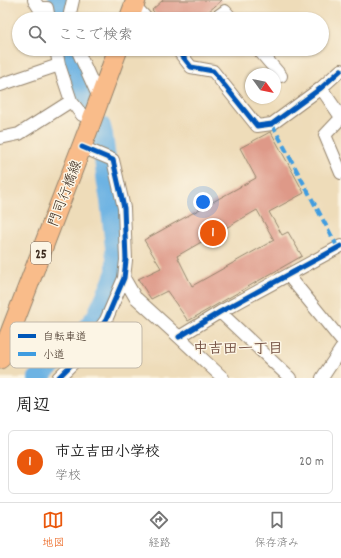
<!DOCTYPE html>
<html lang="ja">
<head>
<meta charset="utf-8">
<style>
  :root { --surface:#fff; --page:#f6f6f6; --text:#222; --muted:#767676; --line:#e0e0e0; --accent:#ea580c }
  body { margin:0; font-family:Dekko,"Klee One",sans-serif; background:var(--page); color:var(--text) }
  .compass { position:absolute; left:245px; top:68px; width:36px; height:36px; border-radius:50%; background:var(--surface); box-shadow:0 1px 3px #0004; rotate:123deg }
  .you { position:absolute; left:203px; top:202px; width:14px; height:14px; margin:-10px; border:3px solid #fff; border-radius:50%; background:#1a73e8; box-shadow:0 0 0 6px #1a73e833 }
  .badge { display:grid; place-items:center; width:26px; height:26px; border-radius:50%; background:var(--accent); color:#fff; font-size:13px; font-weight:700 }
  .pin { position:absolute; translate:-50% -50%; border:2px solid #fff; box-shadow:0 1px 4px #0006 }
  .list { margin:0; padding:0; list-style:none }
  h2 { display:flex; justify-content:space-between; align-items:center; height:52px; margin:0; padding:0 16px; font-size:17px }
  h2 small { font-size:13px; font-weight:400; color:var(--muted) }
  .list li { display:grid; grid-template-columns:26px 1fr auto; gap:12px; align-items:center; box-sizing:border-box; height:64px; margin:0 8px 8px; padding:0 8px; border:1px solid var(--line); border-radius:6px }
  .list b { display:block; font-size:15px; white-space:nowrap }
  .list p { margin:0; font-size:13px; white-space:nowrap; color:var(--muted) }
  .list em { font-size:13px; font-style:normal; color:var(--muted) }
  .icon { flex:none; width:22px; height:22px; fill:none; stroke:currentColor; stroke-width:2; stroke-linecap:round; stroke-linejoin:round }
  .map { position:relative; flex:none; width:341px; height:378px; overflow:hidden }
  .search { position:absolute; background:var(--surface); box-shadow:0 1px 3px #0004; left:12px; right:12px; top:12px; height:44px; display:flex; align-items:center; gap:10px; box-sizing:border-box; padding:0 14px; border-radius:22px; color:var(--muted); font-size:15px }
  .sheet { height:124px; background:var(--surface) }
  nav { display:flex; justify-content:space-around; align-items:center; box-sizing:border-box; height:56px; border-top:1px solid var(--line); background:var(--surface); font-size:11px; color:var(--muted) }
  nav a { display:grid; justify-items:center; gap:2px }
  nav .on { color:var(--accent) }
  .map>svg:first-child { display:block }
  .lines { fill:none; stroke-linecap:round; stroke-linejoin:round }
  .river { stroke:#6db3e3; stroke-width:22 }
  .building { fill:#de9988; fill-rule:evenodd }
  .street-casing { stroke:#94836c; stroke-width:14 }
  .primary-casing { stroke:#94836c; stroke-width:21 }
  .street { stroke:#fff; stroke-width:12 }
  .primary { stroke:#f9bc8a; stroke-width:19 }
  .quiet { stroke:#3f9ce0; stroke-width:4; stroke-dasharray:8 4; stroke-linecap:butt }
  .cycleway-casing { stroke:#fcf5e5; stroke-width:8 }
  .cycleway { stroke:#0057b8; stroke-width:5 }
  .labels { text-anchor:middle; stroke-width:3; stroke-linejoin:round; paint-order:stroke }
  .shield { fill:#fcf5e5; stroke:#75675a; stroke-width:1 }
  .shield-label { font-size:13px; font-weight:bold; fill:#3b2a1e }
  .street-label { font-size:14px; fill:#3b2a1e; stroke:#fcf5e5 }
  .neighbourhood-label { font-size:15px; font-weight:bold; fill:#745143; stroke:#fcf5e5 }
  .key { fill:#fcf5e5; stroke:#c2b8a9; stroke-width:1 }
  .key-label { font-size:11px; fill:#3b2a1e }
</style>
</head>
<body>
<div class="map">
<svg width="341" height="378" viewBox="0 0 341 378">
  <rect width="100%" height="100%" fill="#fcf5e5"/>
  <filter id="ink" filterUnits="userSpaceOnUse"><feTurbulence type="fractalNoise" baseFrequency=".025" numOctaves="2"/><feDisplacementMap in="SourceGraphic" scale="8" xChannelSelector="R" yChannelSelector="G"/><feConvolveMatrix kernelMatrix="1 2 1 2 8 2 1 2 1" color-interpolation-filters="sRGB"/></filter>
  <filter id="wash" filterUnits="userSpaceOnUse"><feTurbulence type="fractalNoise" baseFrequency=".012" numOctaves="4" result="noise"/><feDisplacementMap in="SourceGraphic" scale="16" xChannelSelector="R" yChannelSelector="G"/><feGaussianBlur stdDeviation="0.9" result="paint"/><feColorMatrix in="noise" values="0 0 0 0 0 0 0 0 0 0 0 0 0 0 0 0 0 1.4 0 .05"/><feComposite in="paint" operator="in"/></filter>
  <g filter="url(#wash)">
    <rect width="100%" height="100%" fill="#eedcb9"/>
    <g class="lines">
      <!-- river -->
      <path class="river" d="M59 0 60 19
        M67 49 69 57 89 102
        M39 378 45 369 72 347 97 317 112 285 117 272V257L111 200 108 184 102 135 100 127"/>
    </g>
    <g id="blocks">
      <!-- building -->
      <path class="building" d="M163 0H222L200 19H160L152 10Z
        M270 132H271L304 193 269 212 282 235 288 232 302 256 188 321 167 291 151 299 138 279 161 268 144 240 256 178 240 148ZM257 210 274 240 192 286 177 256Z"/>
    </g>
  </g>
  <g filter="url(#ink)">
    <use href="#blocks" fill-opacity="0" stroke="#94836c" stroke-width="1"/>
    <g class="lines">
      <!-- street casing -->
      <g class="street-casing">
        <path id="street" d="M34 0 39 8H47L49 19
          M134 5 147 19
          M70 19V13L73 0
          M214 19 225 11 232 19
          M56 49 59 65
          M77 49 100 100
          M177 49 191 67 213 71 257 126 272 124 321 88 341 70
          M258 49 281 76
          M0 85 59 65 71 101
          M321 88 341 117
          M341 118 325 135 341 173
          M0 138 19 134 71 101 82 115 93 118
          M288 275 341 340
          M124 278 135 297 179 337 223 378
          M220 312 290 378
          M179 337 220 312 341 246
          M58 378 82 354 106 320 124 278 126 260 124 208 113 160 82 147
          M322 378 341 349"/>
      </g>
      <!-- primary casing -->
      <g class="primary-casing">
        <path id="primary" d="M129 19 136 0
          M0 359 90 125 118 49"/>
      </g>
      <!-- street -->
      <use href="#street" class="street"/>
      <!-- primary -->
      <use href="#primary" class="primary"/>
      <!-- quiet -->
      <path class="quiet" d="M272 124 338 248"/>
      <!-- cycleway casing -->
      <g class="cycleway-casing">
        <path id="cycleway" d="M177 49 191 67 213 71 257 126 272 124 321 88 341 70
          M179 337 220 312 341 246
          M58 378 82 354 106 320 124 278 126 260 124 208 113 160 82 147"/>
      </g>
      <!-- cycleway -->
      <use href="#cycleway" class="cycleway"/>
    </g>
  </g>
  <g class="labels">
    <!-- shield labels -->
    <rect class="shield" x="31" y="242" width="20" height="22" rx="3"/>
    <g class="shield-label">
      <text x="41" y="258">25</text>
    </g>
    <!-- street labels -->
    <g class="street-label">
      <text transform="translate(64 193) rotate(-69)" y="5">門司行橋線</text>
    </g>
    <!-- neighbourhood labels -->
    <g class="neighbourhood-label">
      <text x="238" y="353">中吉田一丁目</text>
    </g>
  </g>
  <!-- legend -->
  <rect x="10" y="322" width="132" height="46" rx="6" class="key"/>
  <rect x="18" y="334" width="18" height="4" fill="#0057b8"/>
  <rect x="18" y="352" width="18" height="4" fill="#3f9ce0"/>
  <g class="key-label">
    <text x="43" y="340">自転車道</text>
    <text x="43" y="358">小道</text>
  </g>
</svg>
<svg class="compass" viewBox="-18 -18 36 36"><path d="M0-13l5 13h-10z" fill="#e53935"/><path d="M0 13l5-13h-10z" fill="#767676"/></svg>
<div class="you"></div>
<div class="pin badge" style="left:213px;top:233px">1</div>
<div class="search"><svg class="icon" aria-label="search" viewBox="0 0 24 24"><circle cx="10" cy="10" r="6"/><path d="M15 15l6 6"/></svg>ここで検索</div>
</div>
<section class="sheet">
<h2>周辺<small></small></h2>
<ul class="list">
<li><span class="badge">1</span><div><b>市立吉田小学校</b><p>学校</p></div><em>20 m</em></li>
</ul>
</section>
<nav>
<a class="on"><svg class="icon" aria-label="map" viewBox="0 0 24 24"><path d="M3 6l6-2 6 2 6-2v14l-6 2-6-2-6 2zM9 4v14M15 6v14"/></svg>地図</a>
<a><svg class="icon" aria-label="directions" viewBox="0 0 24 24"><path d="M12 3l9 9-9 9-9-9zM9 14v-3h6M13 9l2 2-2 2"/></svg>経路</a>
<a><svg class="icon" aria-label="saved" viewBox="0 0 24 24"><path d="M7 4h10v16l-5-4-5 4z"/></svg>保存済み</a>
</nav>
</body>
</html>
